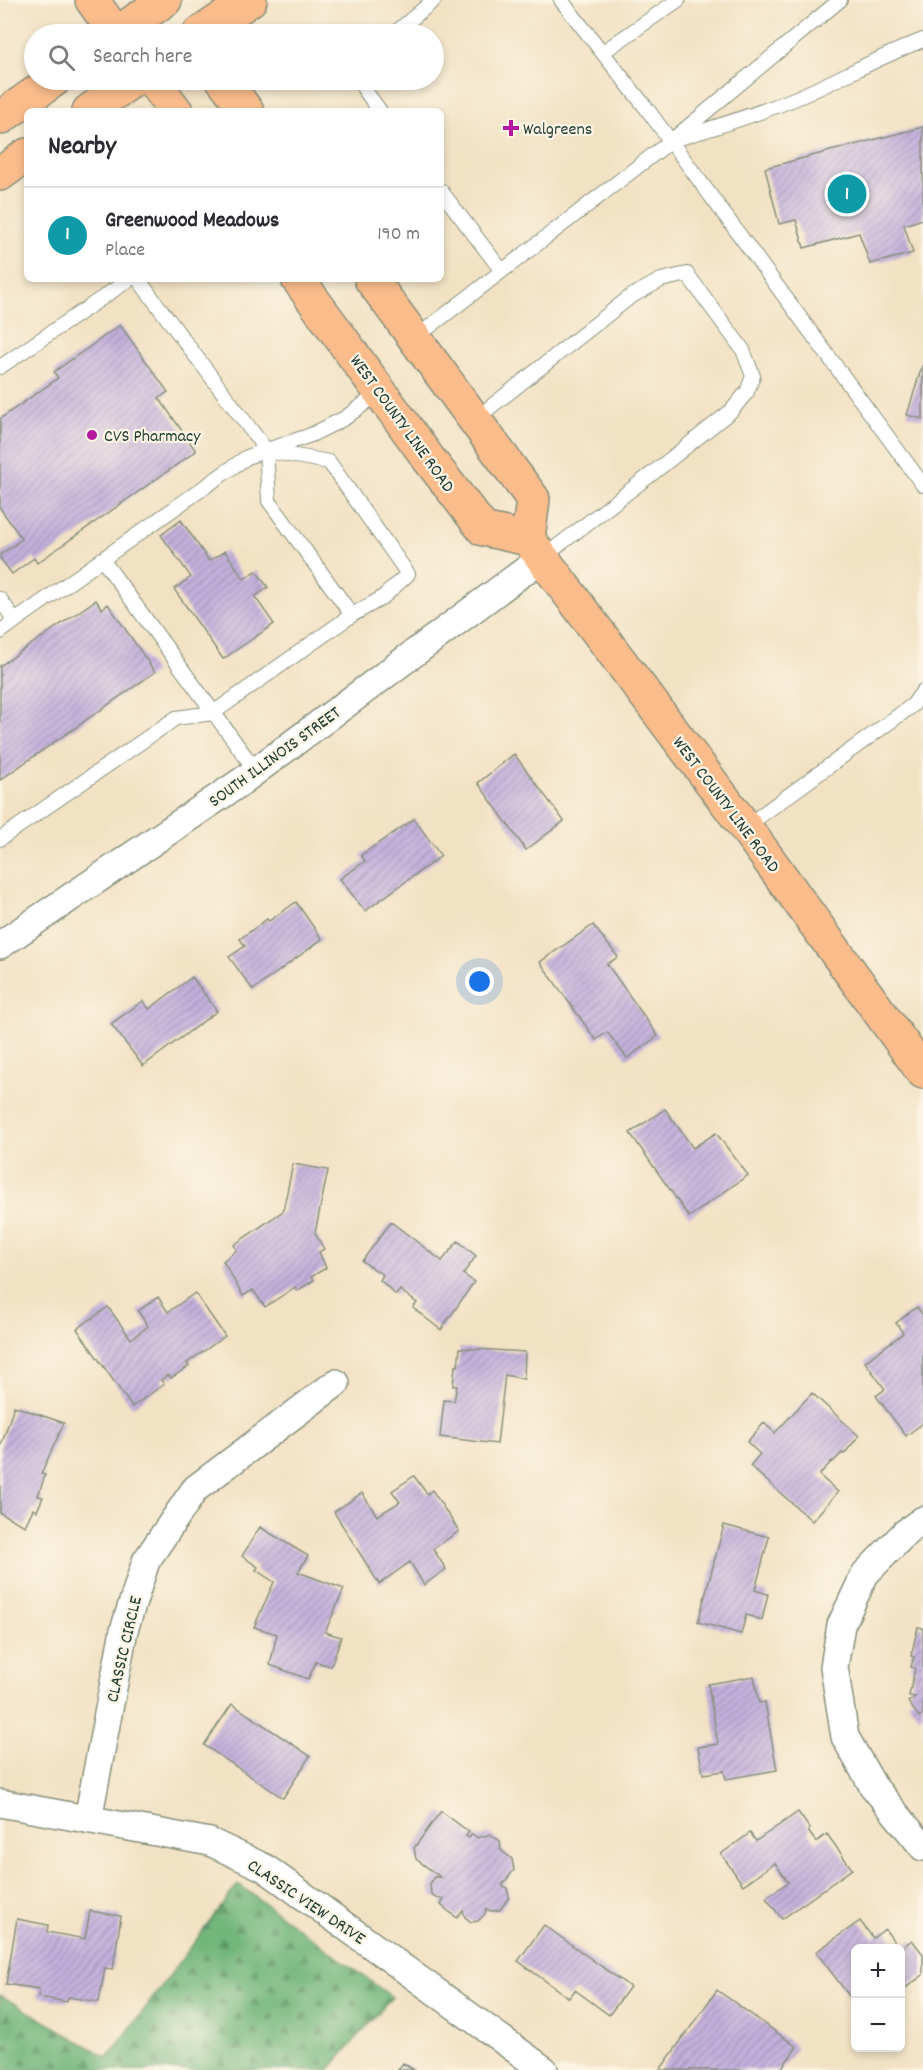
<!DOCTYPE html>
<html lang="en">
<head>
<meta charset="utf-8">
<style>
  :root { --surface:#fff; --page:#f7f7f7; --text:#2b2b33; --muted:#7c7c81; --line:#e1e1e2; --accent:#b5179e }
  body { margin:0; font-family:Dekko,sans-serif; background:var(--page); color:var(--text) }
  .controls { position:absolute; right:18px; bottom:18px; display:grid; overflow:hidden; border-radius:9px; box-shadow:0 3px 9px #0003 }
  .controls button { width:54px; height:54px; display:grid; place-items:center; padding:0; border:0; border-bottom:2px solid var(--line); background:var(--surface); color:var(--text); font:30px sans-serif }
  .you { position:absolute; left:480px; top:982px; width:21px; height:21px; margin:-15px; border:4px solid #fff; border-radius:50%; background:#1a73e8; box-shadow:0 0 0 9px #1a73e833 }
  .badge { display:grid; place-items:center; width:39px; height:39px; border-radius:50%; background:var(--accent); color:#fff; font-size:20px; font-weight:700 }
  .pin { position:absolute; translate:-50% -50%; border:3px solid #fff; box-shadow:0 2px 6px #0006 }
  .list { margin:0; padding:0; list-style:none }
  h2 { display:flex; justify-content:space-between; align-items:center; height:78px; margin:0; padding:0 24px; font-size:26px }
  h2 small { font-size:20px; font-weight:400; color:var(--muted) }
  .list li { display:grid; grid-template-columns:39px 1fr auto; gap:18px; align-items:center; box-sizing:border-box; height:96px; padding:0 24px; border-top:2px solid var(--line) }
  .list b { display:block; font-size:22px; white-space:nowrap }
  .list p { margin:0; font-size:20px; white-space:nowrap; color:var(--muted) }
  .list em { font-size:20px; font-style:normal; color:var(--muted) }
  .icon { flex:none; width:33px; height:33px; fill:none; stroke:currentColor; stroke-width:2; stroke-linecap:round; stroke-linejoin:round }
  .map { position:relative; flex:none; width:923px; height:2070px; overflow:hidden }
  .search { position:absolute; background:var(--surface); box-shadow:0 3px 9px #0003; left:24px; top:24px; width:420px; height:66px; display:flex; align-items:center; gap:15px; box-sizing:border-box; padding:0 21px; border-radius:33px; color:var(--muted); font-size:22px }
  .panel { position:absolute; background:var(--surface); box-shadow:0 3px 9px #0003; left:24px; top:108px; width:420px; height:174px; border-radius:9px }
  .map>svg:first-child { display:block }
  .forest { fill:url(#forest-firs); stroke:#487a57; stroke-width:1.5 }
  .building { fill:url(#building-hatch) }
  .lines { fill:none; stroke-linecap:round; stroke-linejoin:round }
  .service-casing { stroke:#88907c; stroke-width:16 }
  .minor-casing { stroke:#88907c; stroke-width:30 }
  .primary-casing { stroke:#88907c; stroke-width:36 }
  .service { stroke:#fff; stroke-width:14 }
  .minor { stroke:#fff; stroke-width:27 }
  .primary { stroke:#fabc8b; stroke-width:33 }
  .poi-dot { fill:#b5179e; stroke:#fcf5e5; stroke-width:2 }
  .labels { text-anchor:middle; stroke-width:4.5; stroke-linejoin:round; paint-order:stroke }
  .poi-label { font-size:18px; fill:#1f3d34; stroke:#fcf5e5; text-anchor:start }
  .street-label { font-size:18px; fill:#1f3d34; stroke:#fcf5e5 }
</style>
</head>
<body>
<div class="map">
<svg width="923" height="2070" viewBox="0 0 923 2070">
  <defs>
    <pattern id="forest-firs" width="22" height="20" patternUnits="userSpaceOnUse" patternTransform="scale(1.5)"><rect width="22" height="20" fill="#71b67a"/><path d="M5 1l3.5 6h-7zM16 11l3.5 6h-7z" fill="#5c9565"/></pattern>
    <pattern id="building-hatch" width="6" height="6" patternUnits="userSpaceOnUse" patternTransform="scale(1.5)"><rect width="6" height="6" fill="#c4b1dd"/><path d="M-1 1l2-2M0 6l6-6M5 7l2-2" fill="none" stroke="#9f91b4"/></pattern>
  </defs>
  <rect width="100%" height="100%" fill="#fcf5e5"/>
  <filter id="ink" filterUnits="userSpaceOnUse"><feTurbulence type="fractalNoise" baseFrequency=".0167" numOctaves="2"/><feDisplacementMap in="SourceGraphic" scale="12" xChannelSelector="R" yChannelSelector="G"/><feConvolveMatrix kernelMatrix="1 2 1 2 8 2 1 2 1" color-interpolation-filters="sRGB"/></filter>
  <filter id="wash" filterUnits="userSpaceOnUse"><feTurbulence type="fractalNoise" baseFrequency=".008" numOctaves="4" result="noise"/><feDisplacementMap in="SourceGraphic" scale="24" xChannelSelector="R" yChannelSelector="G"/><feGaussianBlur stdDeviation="1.35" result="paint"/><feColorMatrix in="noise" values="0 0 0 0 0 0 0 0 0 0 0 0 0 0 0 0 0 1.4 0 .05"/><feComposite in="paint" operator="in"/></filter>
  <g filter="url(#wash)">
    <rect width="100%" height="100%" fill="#f2e2c4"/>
    <!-- forest -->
    <path class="forest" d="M238 1884 392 1997 329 2070H0V1995L108 2058Z"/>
    <g id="blocks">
      <!-- building -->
      <path class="building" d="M923 127V219L904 225 913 253 870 264 859 233 804 248 796 220 779 224 765 168Z
        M120 325 168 392 159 398 196 451 37 563 34 558 12 574 0 558V555L22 539 0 508V419L58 378 54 372Z
        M922 366H923V419L907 415Z
        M181 520 209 561 225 551 244 579 256 571 268 587 255 597 274 624 223 659 174 589 191 577 161 535Z
        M96 600 102 609 108 604 155 672 0 780V666Z
        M514 754 564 821 526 850 478 783Z
        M414 819 441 856 365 911 340 879 365 861 361 855Z
        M296 902 322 939 253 990 229 957 245 946 240 939 267 919 269 921Z
        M593 925 618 957 607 964 658 1036 627 1058 607 1032 596 1040 540 962Z
        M192 977 217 1011 143 1066 111 1024 143 1001 149 1009Z
        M665 1109 693 1148 716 1133 748 1175 689 1217 630 1133Z
        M293 1164 328 1170 315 1233 324 1249 319 1252 326 1268 311 1277 314 1280 297 1291 295 1287 265 1307 253 1290 243 1296 223 1261 237 1250 234 1245 283 1211Z
        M391 1222 442 1261 458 1241 476 1256 463 1274 474 1282 441 1330 413 1308 417 1303 400 1290 396 1295 380 1280 383 1275 362 1261Z
        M195 1293 225 1336 187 1363 189 1366 171 1378 168 1375 161 1380 164 1384 132 1407 77 1329 108 1307 131 1339 148 1326 138 1311 158 1297 168 1312Z
        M917 1307 923 1315V1423L906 1436 876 1396 885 1389 865 1362 903 1333 896 1323Z
        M460 1348 525 1352 524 1379 505 1375 497 1444 440 1437 444 1400 454 1401 457 1386H453L455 1366H458Z
        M812 1393 859 1436 844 1454 842 1453 833 1462 832 1461 819 1475 838 1492 812 1521 750 1466 760 1454 747 1442 764 1423 775 1433Z
        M14 1406 64 1423 41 1474 45 1475 38 1496 43 1497 37 1511 33 1509 25 1526 0 1513V1449Z
        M414 1476 427 1494 432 1490 459 1531 433 1549 446 1569 424 1585 410 1562 379 1584 334 1512 362 1493 377 1516 400 1502 392 1491Z
        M724 1525 769 1537 755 1590 768 1594 762 1620 746 1615 741 1634 698 1622Z
        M260 1527 308 1556 298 1572 344 1589 325 1632 341 1637 331 1666 316 1662 308 1679 270 1665 277 1634 254 1627 274 1582 256 1570 258 1567 242 1556Z
        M918 1627 923 1628V1714L919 1717 908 1702 915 1697 909 1696 915 1668 911 1667 914 1657 911 1656Z
        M754 1676 759 1703 765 1702 777 1770 726 1779 724 1771 703 1774 698 1747 718 1744 708 1684Z
        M232 1704 310 1756 283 1798 204 1745Z
        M441 1811 469 1832 466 1836 469 1838 472 1834 478 1838 490 1834 500 1841 501 1850 512 1859 514 1870 502 1885 507 1888 509 1897 500 1910 491 1911 486 1909 485 1914 478 1921 471 1922 465 1917 463 1911 457 1918 441 1905 444 1899 436 1898 431 1895 430 1884 434 1877H440L416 1859 414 1848Z
        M798 1812 810 1829 808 1831 816 1842 827 1834 852 1869 782 1919 766 1898 788 1882 775 1863 743 1885 721 1854 750 1833 756 1841Z
        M90 1911 121 1916 113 1969 105 1968 99 2002 68 1997 67 2002 38 1997 39 1989 6 1984 17 1919 48 1925 47 1932 85 1939Z
        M860 1921 873 1938 885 1929 899 1948H856V2005L816 1952Z
        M544 1925 630 1987 609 2015 575 1990 569 1998 518 1961Z
        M912 1940 923 1954V1975L900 1992V1949Z
        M717 1990 797 2047 780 2070H660Z
        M403 2063 414 2070H398Z"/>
    </g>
  </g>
  <g filter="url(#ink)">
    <use href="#blocks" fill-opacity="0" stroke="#88907c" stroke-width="1.5"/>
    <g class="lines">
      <!-- service casing -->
      <g class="service-casing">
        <path id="service" d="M561 0 647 109 923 485
          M394 34 434 0
          M603 52 678 0
          M361 80 364 89 380 111
          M679 138C720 126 761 113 801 96 842 78 881 56 923 40
          M441 191 502 271
          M415 338 671 141 840 0
          M0 367 130 279
          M474 420 630 297 661 280 687 274 743 350 753 376 747 392 731 411 658 469 542 558
          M268 451 329 462 408 574 382 598 352 615
          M102 559 256 771
          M0 599 15 621 247 457 311 435 345 418 380 392
          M0 632 15 621
          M745 827 913 705 923 691
          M0 839 176 718 213 713 352 615 269 501 266 450 138 279"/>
      </g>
      <!-- minor casing -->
      <g class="minor-casing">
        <path id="minor" d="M0 945 241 782 542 558
          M923 1520 905 1533 865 1574 841 1625 834 1667 845 1737 873 1786 923 1847
          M0 1803 210 1842 265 1868 544 2070
          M88 1819 124 1630 146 1561 195 1489 336 1383"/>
      </g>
      <!-- primary casing -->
      <g class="primary-casing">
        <path id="primary" d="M92 0 116 34
          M116 34 165 0
          M199 34 250 0
          M152 80 176 111
          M223 80 247 111
          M89 111 133 80
          M0 118 54 80
          M0 174 27 155
          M298 279 428 458 483 529 528 539 745 827 923 1072
          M371 279 533 499 528 539"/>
      </g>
      <!-- service -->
      <use href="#service" class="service"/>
      <!-- minor -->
      <use href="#minor" class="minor"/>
      <!-- primary -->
      <use href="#primary" class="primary"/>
    </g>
  </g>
  <!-- markers -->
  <g class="poi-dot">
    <path d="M508 119h6v6h6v6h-6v6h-6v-6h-6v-6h6z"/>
    <circle cx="92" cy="435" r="6"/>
  </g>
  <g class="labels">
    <!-- poi labels -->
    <g class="poi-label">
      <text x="523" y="134">Walgreens</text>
      <text x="104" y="441">CVS Pharmacy</text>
    </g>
    <!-- street labels -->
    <g class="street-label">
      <text transform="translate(403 423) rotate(54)" y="6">WEST COUNTY LINE ROAD</text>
      <text transform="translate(274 756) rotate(-36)" y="6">SOUTH ILLINOIS STREET</text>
      <text transform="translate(727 804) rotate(53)" y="6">WEST COUNTY LINE ROAD</text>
      <text transform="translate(123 1649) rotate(-77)" y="6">CLASSIC CIRCLE</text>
      <text transform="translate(307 1901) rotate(34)" y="6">CLASSIC VIEW DRIVE</text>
    </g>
  </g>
</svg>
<div class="controls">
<button>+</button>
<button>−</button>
</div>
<div class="you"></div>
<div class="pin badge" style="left:847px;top:194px;background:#0f9aa8">1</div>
<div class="search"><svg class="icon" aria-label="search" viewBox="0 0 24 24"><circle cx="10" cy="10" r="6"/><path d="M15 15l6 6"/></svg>Search here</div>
<section class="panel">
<h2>Nearby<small></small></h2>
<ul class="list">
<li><span class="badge" style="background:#0f9aa8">1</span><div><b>Greenwood Meadows</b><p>Place</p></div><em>190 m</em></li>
</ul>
</section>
</div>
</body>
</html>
